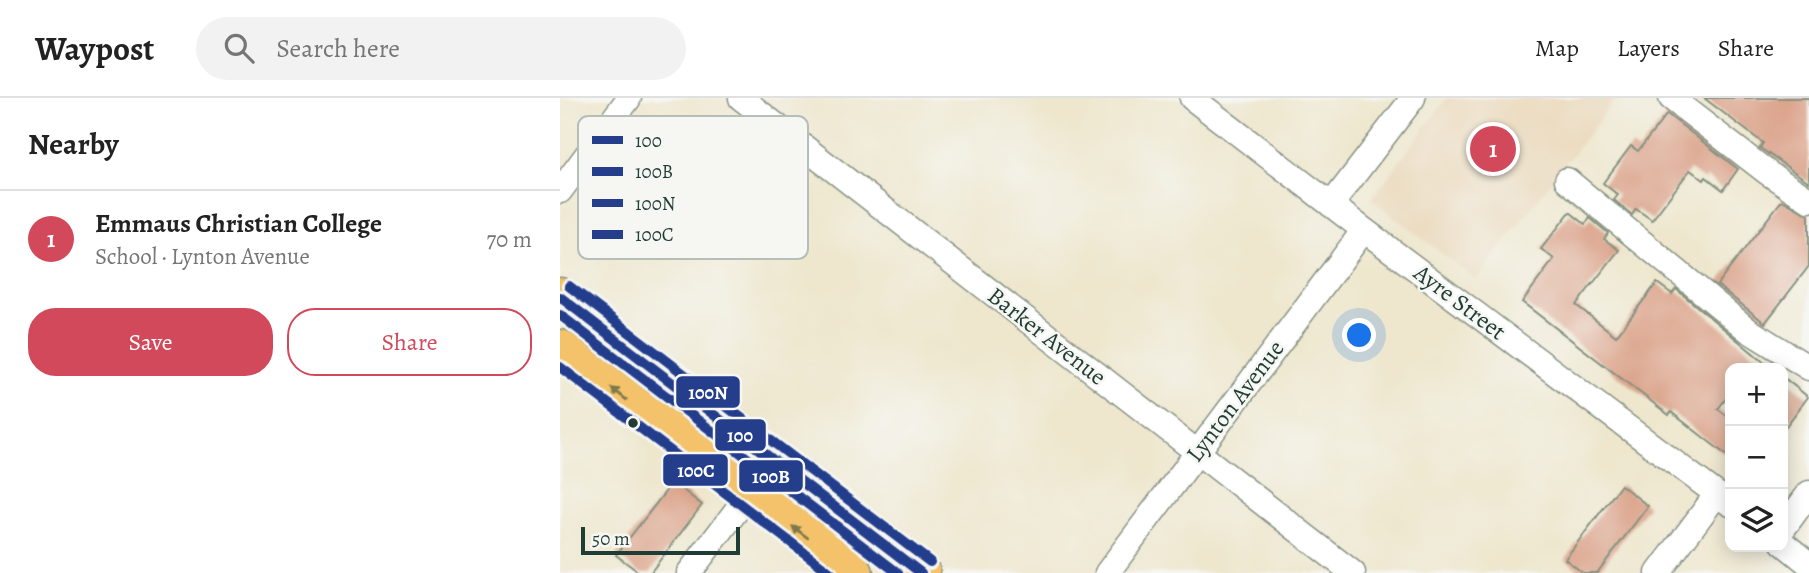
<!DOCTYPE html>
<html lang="en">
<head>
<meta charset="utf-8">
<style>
  :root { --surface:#fff; --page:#f2f2f2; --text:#222; --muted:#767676; --line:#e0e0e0; --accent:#d1495b }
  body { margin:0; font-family:Alegreya,serif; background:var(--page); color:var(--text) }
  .controls { position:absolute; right:21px; bottom:21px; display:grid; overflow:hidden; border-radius:14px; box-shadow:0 4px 18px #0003 }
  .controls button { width:63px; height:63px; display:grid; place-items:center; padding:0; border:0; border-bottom:2px solid var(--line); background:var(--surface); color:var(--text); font:35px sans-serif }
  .scale { position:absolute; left:21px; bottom:18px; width:159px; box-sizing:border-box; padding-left:7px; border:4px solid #1f3d34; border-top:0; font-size:19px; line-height:24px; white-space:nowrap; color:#1f3d34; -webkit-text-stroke:5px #f6f6f2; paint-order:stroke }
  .you { position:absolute; left:800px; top:238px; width:24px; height:24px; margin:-18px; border:5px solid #fff; border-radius:50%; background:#1a73e8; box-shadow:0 0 0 10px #1a73e833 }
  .badge { display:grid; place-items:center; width:46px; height:46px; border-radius:50%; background:var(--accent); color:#fff; font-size:23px; font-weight:700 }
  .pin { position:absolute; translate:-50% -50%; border:4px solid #fff; box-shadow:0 2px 7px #0006 }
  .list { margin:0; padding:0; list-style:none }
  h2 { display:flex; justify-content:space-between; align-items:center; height:91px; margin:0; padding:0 28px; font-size:30px }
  h2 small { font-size:23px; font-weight:400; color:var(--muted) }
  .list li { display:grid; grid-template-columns:46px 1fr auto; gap:21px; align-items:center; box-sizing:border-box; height:98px; padding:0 28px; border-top:2px solid var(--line) }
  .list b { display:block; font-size:26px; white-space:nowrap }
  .list p { margin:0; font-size:23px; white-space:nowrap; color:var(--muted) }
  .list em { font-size:23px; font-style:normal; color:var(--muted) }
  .actions { display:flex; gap:14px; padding:21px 28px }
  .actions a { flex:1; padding:16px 0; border:2px solid var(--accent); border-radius:28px; text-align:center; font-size:24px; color:var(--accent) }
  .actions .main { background:var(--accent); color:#fff }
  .icon { flex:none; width:38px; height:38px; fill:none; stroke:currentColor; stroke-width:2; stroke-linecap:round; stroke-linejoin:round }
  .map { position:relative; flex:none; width:1249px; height:475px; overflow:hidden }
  header { display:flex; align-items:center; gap:42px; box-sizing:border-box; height:98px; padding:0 35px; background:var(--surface); border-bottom:2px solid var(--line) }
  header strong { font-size:33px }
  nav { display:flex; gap:38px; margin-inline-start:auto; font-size:24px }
  .search { width:490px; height:63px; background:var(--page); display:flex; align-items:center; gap:18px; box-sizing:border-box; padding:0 24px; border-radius:38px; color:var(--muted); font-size:26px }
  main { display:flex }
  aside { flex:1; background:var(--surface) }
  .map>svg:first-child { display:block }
  .built { fill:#ead8ba }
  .building { fill:#dba38a }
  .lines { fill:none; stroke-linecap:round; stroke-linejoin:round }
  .street-casing { stroke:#869281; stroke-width:27 }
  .highway-casing { stroke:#869281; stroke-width:41 }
  .street { stroke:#fff; stroke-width:24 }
  .highway { stroke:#f4c26a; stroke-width:38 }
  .bus-1-casing { stroke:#f6f6f2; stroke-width:16 }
  .bus-2-casing { stroke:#f6f6f2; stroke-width:16 }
  .bus-3-casing { stroke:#f6f6f2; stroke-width:16 }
  .bus-4-casing { stroke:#f6f6f2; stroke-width:16 }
  .bus-1 { stroke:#243e8c; stroke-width:10 }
  .bus-2 { stroke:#243e8c; stroke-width:10 }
  .bus-3 { stroke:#243e8c; stroke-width:10 }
  .bus-4 { stroke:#243e8c; stroke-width:10 }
  .oneway { fill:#7f794c }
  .bus-dot { fill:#1f3d34; stroke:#f6f6f2; stroke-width:2.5 }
  .labels { text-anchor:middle; stroke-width:5; stroke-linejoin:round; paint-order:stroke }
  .street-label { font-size:24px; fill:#1f3d34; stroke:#f6f6f2 }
  .key { fill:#f6f6f2; stroke:#b6beb9; stroke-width:2 }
  .key-label { font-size:19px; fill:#1f3d34 }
  .line-badge { stroke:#f6f6f2; stroke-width:2.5 }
  .badge-label { font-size:19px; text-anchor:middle; font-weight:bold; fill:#fff }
</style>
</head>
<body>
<header>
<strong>Waypost</strong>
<div class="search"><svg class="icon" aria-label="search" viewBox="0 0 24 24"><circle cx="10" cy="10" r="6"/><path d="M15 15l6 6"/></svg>Search here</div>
<nav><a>Map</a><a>Layers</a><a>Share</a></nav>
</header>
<main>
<aside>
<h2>Nearby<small></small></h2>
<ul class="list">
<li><span class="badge">1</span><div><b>Emmaus Christian College</b><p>School · Lynton Avenue</p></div><em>70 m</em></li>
</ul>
<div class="actions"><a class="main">Save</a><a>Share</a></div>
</aside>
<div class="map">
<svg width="1249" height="475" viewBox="0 0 1249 475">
  <rect width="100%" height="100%" fill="#f6f6f2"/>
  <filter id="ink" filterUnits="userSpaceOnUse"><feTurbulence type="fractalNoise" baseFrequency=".0143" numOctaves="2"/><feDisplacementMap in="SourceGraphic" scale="14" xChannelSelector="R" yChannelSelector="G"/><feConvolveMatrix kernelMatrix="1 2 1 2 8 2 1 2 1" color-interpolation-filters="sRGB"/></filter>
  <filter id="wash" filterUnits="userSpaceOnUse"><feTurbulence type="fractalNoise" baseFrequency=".00686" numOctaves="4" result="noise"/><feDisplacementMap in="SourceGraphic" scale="28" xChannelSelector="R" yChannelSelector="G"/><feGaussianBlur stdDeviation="1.57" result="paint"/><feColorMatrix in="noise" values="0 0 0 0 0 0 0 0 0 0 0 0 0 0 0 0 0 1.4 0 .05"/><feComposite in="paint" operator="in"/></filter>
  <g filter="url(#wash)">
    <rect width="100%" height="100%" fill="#eee7ce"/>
    <!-- built -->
    <path class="built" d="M887 0H1056L916 182 811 101Z"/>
    <g id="blocks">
      <!-- building -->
      <path class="building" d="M1144 0H1249V84L1200 50 1203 45Z
        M1107 16 1178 71 1163 92 1146 79 1144 82 1130 72 1092 122 1076 111 1072 117 1054 102 1058 97 1043 85 1071 48 1078 53Z
        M1222 102 1249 117V168L1205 225 1157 187Z
        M1010 114 1025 126 1030 120 1048 135 1044 141 1059 152 1016 207 1056 238 1097 185 1112 196 1116 191 1211 270H1170V295L1158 311 1170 320V360L1111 314 1109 317 962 204 994 161 981 151Z
        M1223 279 1248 299 1223 332Z
        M113 384 142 407 90 475H80L56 457Z
        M1061 387 1088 408 1037 475H1023L1005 461Z"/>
    </g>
  </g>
  <g filter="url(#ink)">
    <use href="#blocks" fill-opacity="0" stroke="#869281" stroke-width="2"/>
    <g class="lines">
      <!-- street casing -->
      <g class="street-casing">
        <path id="street" d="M181 0 793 475
          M632 0 804 132 1170 406
          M1111 0 1208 75 1249 102
          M1007 82 1188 232 1249 270
          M0 93 69 0
          M771 107 853 0
          M1223 431 1249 395
          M1223 445 1249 466
          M129 475 214 363
          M547 475 804 132
          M1098 475 1157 396"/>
      </g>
      <!-- highway casing -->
      <g class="highway-casing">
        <path id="highway" d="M0 199 361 475
          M0 251 294 475"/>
      </g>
      <!-- street -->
      <use href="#street" class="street"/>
      <!-- highway -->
      <use href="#highway" class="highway"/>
      <!-- bus-1 casing -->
      <g class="bus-1-casing">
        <path id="bus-1" d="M0 199 361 475"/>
      </g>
      <!-- bus-2 casing -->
      <g class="bus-2-casing">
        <path id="bus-2" d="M0 217 338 475"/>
      </g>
      <!-- bus-3 casing -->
      <g class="bus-3-casing">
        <path id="bus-3" d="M9 188 370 464"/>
      </g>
      <!-- bus-4 casing -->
      <g class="bus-4-casing">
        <path id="bus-4" d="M0 269 271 475"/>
      </g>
      <!-- bus-1 -->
      <use href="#bus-1" class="bus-1"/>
      <!-- bus-2 -->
      <use href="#bus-2" class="bus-2"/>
      <!-- bus-3 -->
      <use href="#bus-3" class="bus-3"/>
      <!-- bus-4 -->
      <use href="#bus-4" class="bus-4"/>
    </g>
    <!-- one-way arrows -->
    <defs><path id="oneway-solid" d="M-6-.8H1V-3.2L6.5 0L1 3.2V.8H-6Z" transform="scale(1.75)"/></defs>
    <g class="oneway">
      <use href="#oneway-solid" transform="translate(59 296) rotate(-142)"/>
      <use href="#oneway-solid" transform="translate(240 434) rotate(-143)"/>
    </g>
  </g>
  <!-- markers -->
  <circle class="bus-dot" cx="73" cy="325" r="6"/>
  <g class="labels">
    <!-- street labels -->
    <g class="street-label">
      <text transform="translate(900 204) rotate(37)" y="8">Ayre Street</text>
      <text transform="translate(487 238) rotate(38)" y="8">Barker Avenue</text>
      <text transform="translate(675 303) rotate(-53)" y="8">Lynton Avenue</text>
    </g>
  </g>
  <!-- legend -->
  <rect x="18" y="18" width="230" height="143" rx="10" class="key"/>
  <rect x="32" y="38" width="31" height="8" fill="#243e8c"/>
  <rect x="32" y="69" width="31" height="9" fill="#243e8c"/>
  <rect x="32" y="101" width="31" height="8" fill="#243e8c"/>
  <rect x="32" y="132" width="31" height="9" fill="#243e8c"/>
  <g class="key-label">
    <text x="75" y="49">100</text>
    <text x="75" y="80">100B</text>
    <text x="75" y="112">100N</text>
    <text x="75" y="143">100C</text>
  </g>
  <g class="line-badge">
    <rect x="115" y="277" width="66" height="34" rx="7" fill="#243e8c"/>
    <rect x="154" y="320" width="53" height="34" rx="7" fill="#243e8c"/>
    <rect x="102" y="355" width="67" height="34" rx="7" fill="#243e8c"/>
    <rect x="178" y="361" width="66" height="34" rx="7" fill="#243e8c"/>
  </g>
  <g class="badge-label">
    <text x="148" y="301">100N</text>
    <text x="180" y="344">100</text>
    <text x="136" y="379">100C</text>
    <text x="211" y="385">100B</text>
  </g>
</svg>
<div class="controls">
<button>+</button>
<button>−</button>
<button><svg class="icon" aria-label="layers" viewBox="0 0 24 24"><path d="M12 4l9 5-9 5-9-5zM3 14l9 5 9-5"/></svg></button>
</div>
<div class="scale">50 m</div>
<div class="you"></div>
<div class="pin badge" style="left:933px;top:51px">1</div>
</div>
</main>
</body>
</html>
